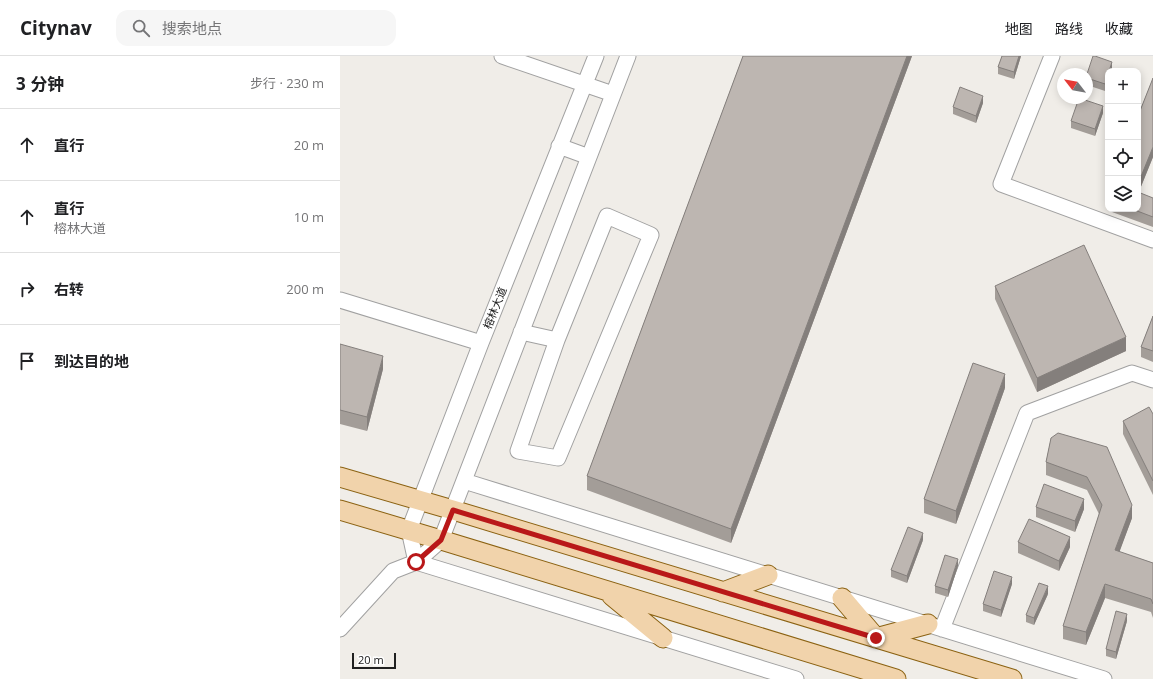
<!DOCTYPE html>
<html lang="zh">
<head>
<meta charset="utf-8">
<style>
  :root { --surface:#fff; --page:#f6f6f6; --text:#202124; --muted:#757577; --line:#e0e0e0 }
  body { margin:0; font-family:"Open Sans","Noto Sans SC",sans-serif; background:var(--page); color:var(--text) }
  .controls { position:absolute; right:12px; top:12px; display:grid; overflow:hidden; border-radius:8px; box-shadow:0 2px 10px #0003 }
  .controls button { width:36px; height:36px; display:grid; place-items:center; padding:0; border:0; border-bottom:1px solid var(--line); background:var(--surface); color:var(--text); font:20px sans-serif }
  .compass { position:absolute; left:717px; top:12px; width:36px; height:36px; border-radius:50%; background:var(--surface); box-shadow:0 2px 10px #0003; rotate:301deg }
  .scale { position:absolute; left:12px; bottom:10px; width:44px; box-sizing:border-box; padding-left:4px; border:2px solid #202020; border-top:0; font-size:11px; line-height:14px; white-space:nowrap; color:#202020; -webkit-text-stroke:3px #fff; paint-order:stroke }
  .stop { position:absolute; width:12px; height:12px; margin:-9px; border:3px solid #b91819; border-radius:50%; background:#fff }
  .stop.end { background:#b91819; border-color:#fff; box-shadow:0 1px 4px #0008 }
  .list { margin:0; padding:0; list-style:none }
  h2 { display:flex; justify-content:space-between; align-items:center; height:52px; margin:0; padding:0 16px; font-size:17px }
  h2 small { font-size:13px; font-weight:400; color:var(--muted) }
  .list li { display:grid; grid-template-columns:26px 1fr auto; gap:12px; align-items:center; box-sizing:border-box; height:72px; padding:0 16px; border-top:1px solid var(--line) }
  .list b { display:block; font-size:15px; white-space:nowrap }
  .list p { margin:0; font-size:13px; white-space:nowrap; color:var(--muted) }
  .list em { font-size:13px; font-style:normal; color:var(--muted) }
  .icon { flex:none; width:22px; height:22px; fill:none; stroke:currentColor; stroke-width:2; stroke-linecap:round; stroke-linejoin:round }
  .map { position:relative; flex:none; width:813px; height:623px; overflow:hidden }
  header { display:flex; align-items:center; gap:24px; box-sizing:border-box; height:56px; padding:0 20px; background:var(--surface); border-bottom:1px solid var(--line) }
  header strong { font-size:19px }
  nav { display:flex; gap:22px; margin-inline-start:auto; font-size:14px }
  .search { width:280px; height:36px; background:var(--page); display:flex; align-items:center; gap:10px; box-sizing:border-box; padding:0 14px; border-radius:12px; color:var(--muted); font-size:15px }
  main { display:flex }
  aside { flex:1; background:var(--surface) }
  .map>svg:first-child { display:block }
  .lines { fill:none; stroke-linecap:round; stroke-linejoin:round }
  .minor-casing { stroke:#a1a1a1; stroke-width:17 }
  .major-casing { stroke:#8b6212; stroke-width:21 }
  .minor { stroke:#fff; stroke-width:15 }
  .major { stroke:#f1d3ab; stroke-width:19 }
  .wall { fill:#a39d98 }
  .shaded-wall { fill:#847f7c }
  .building { fill:#bdb6b1; stroke:#847f7c }
  .route { stroke:#b91819; stroke-width:5 }
  .labels { text-anchor:middle; stroke-width:3.5; stroke-linejoin:round; paint-order:stroke }
  .street-label { font-size:11px; fill:#202020; stroke:#fff }
</style>
</head>
<body>
<header>
<strong>Citynav</strong>
<div class="search"><svg class="icon" aria-label="search" viewBox="0 0 24 24"><circle cx="10" cy="10" r="6"/><path d="M15 15l6 6"/></svg>搜索地点</div>
<nav><a>地图</a><a>路线</a><a>收藏</a></nav>
</header>
<main>
<aside>
<h2>3 分钟<small>步行 · 230 m</small></h2>
<ul class="list">
<li><svg class="icon" aria-label="ahead" viewBox="0 0 24 24"><path d="M12 20V5M6 11l6-6 6 6"/></svg><div><b>直行</b></div><em>20 m</em></li>
<li><svg class="icon" aria-label="ahead" viewBox="0 0 24 24"><path d="M12 20V5M6 11l6-6 6 6"/></svg><div><b>直行</b><p>榕林大道</p></div><em>10 m</em></li>
<li><svg class="icon" aria-label="right" viewBox="0 0 24 24"><path d="M7 20v-9h11M14 6l5 5-5 5"/></svg><div><b>右转</b></div><em>200 m</em></li>
<li><svg class="icon" aria-label="arrive" viewBox="0 0 24 24"><path d="M6 21V4h12l-3 4 3 4H6"/></svg><div><b>到达目的地</b></div></li>
</ul>
</aside>
<div class="map">
<svg width="813" height="623" viewBox="0 0 813 623">
  <rect width="100%" height="100%" fill="#f0ede8"/>
  <g class="lines">
    <!-- minor casing -->
    <g class="minor-casing">
      <path id="minor" d="M162 0 273 38
        M712 0 661 128 813 184
        M219 90 249 101
        M0 244 141 287
        M181 276 217 284 267 160 311 179 218 402 178 395 217 284
        M124 425 764 623
        M76 506 69 474 141 287 256 0
        M76 506 456 623
        M0 573 53 515 76 506 101 484 288 0
        M602 573 687 357 792 317 813 324"/>
    </g>
    <!-- major casing -->
    <g class="major-casing">
      <path id="major" d="M0 421 113 454 672 623
        M0 454 101 484 556 623
        M383 536 428 519
        M272 540 323 582
        M502 542 536 582 588 568"/>
    </g>
    <!-- minor -->
    <use href="#minor" class="minor"/>
    <!-- major -->
    <use href="#major" class="major"/>
  </g>
  <!-- wall -->
  <path class="wall" d="M403 0H572L391 487 247 434V420Z
    M662 0H681L674 23 658 18V11Z
    M772 13V15H768L765 35 747 29V18Z
    M813 22V101L800 133H798V60Z
    M643 47 636 67 613 58V51Z
    M763 57 755 80 731 72V65Z
    M813 142V171L772 156V153H798Z
    M655 230 786 295 697 336 655 243Z
    M813 260V306L801 301V291Z
    M0 288 43 313 27 375 0 368Z
    M665 332 616 468 584 457V443Z
    M813 358V439L783 378V365Z
    M711 382 792 462 779 496 813 507V562L811 556 765 542 746 589 723 583V570L759 458 747 434 706 419V406Z
    M696 451 744 453 735 476 696 461Z
    M583 484 567 527 551 521V514Z
    M678 486 730 491 719 515 678 497Z
    M618 510 608 541 595 537V530Z
    M672 528 661 561 643 555V548Z
    M708 538 694 569 686 566V559Z
    M787 565 776 603 766 600V593Z"/>
  <!-- shaded-wall -->
  <path class="shaded-wall" d="M567 0H572L391 487V473Z
    M679 0H681L674 23V16Z
    M772 6V15H769Z
    M768 19V26L765 35V28Z
    M643 40V47L636 67V60Z
    M763 50V57L755 80V73Z
    M813 91V101L800 133V123Z
    M786 281V295L697 336V322Z
    M43 300V313L27 375V361Z
    M665 318V332L616 468V455Z
    M744 443V453L735 476V465Z
    M792 449V462L775 508V494Z
    M583 477V484L567 527V520Z
    M730 481V491L719 515V505Z
    M618 503V510L608 541V534Z
    M672 521V528L661 561V554Z
    M765 528V542L746 589V576Z
    M708 530V538L694 569V562Z
    M787 558V565L776 603V596Z"/>
  <!-- building -->
  <path class="building" d="M403 0H567L391 473 247 420Z
    M662 0H679L674 16 658 11Z
    M753 0H755L772 6 769 15H768V19L765 28 747 22V18Z
    M813 22V91L800 123 798 122V60Z
    M620 31 643 40 636 60 613 51Z
    M739 42 763 50 755 73 731 65Z
    M798 136 813 142V161L792 153H798Z
    M744 189 786 281 697 322 655 230Z
    M813 260V295L801 291Z
    M0 288 43 300 27 361 0 354Z
    M633 307 665 318 616 455 584 443Z
    M809 351 813 358V425L783 365Z
    M718 377 767 391 792 449 775 494 813 507V548L811 543 765 528 746 576 723 570 762 449 747 421 706 406 711 382Z
    M704 428 744 443 735 465 696 451Z
    M689 463 730 481 719 505 678 486Z
    M568 471 583 477 567 520 551 514Z
    M605 499 618 503 608 534 595 530Z
    M654 515 672 521 661 554 643 548Z
    M699 527 708 530 694 562 686 559Z
    M776 555 787 558 776 596 766 593Z"/>
  <g class="lines">
    <!-- route -->
    <path class="route" d="M76 506 101 484 113 454 536 582"/>
  </g>
  <g class="labels">
    <!-- street labels -->
    <g class="street-label">
      <text transform="translate(155 252) rotate(-68)" y="4">榕林大道</text>
    </g>
  </g>
</svg>
<div class="controls">
<button>+</button>
<button>−</button>
<button><svg class="icon" aria-label="locate" viewBox="0 0 24 24"><circle cx="12" cy="12" r="6"/><path d="M12 2v4M12 18v4M2 12h4M18 12h4"/></svg></button>
<button><svg class="icon" aria-label="layers" viewBox="0 0 24 24"><path d="M12 4l9 5-9 5-9-5zM3 14l9 5 9-5"/></svg></button>
</div>
<svg class="compass" viewBox="-18 -18 36 36"><path d="M0-13l5 13h-10z" fill="#e53935"/><path d="M0 13l5-13h-10z" fill="#757577"/></svg>
<div class="scale">20 m</div>
<div class="stop" style="left:76px;top:506px"></div>
<div class="stop end" style="left:536px;top:582px"></div>
</div>
</main>
</body>
</html>
